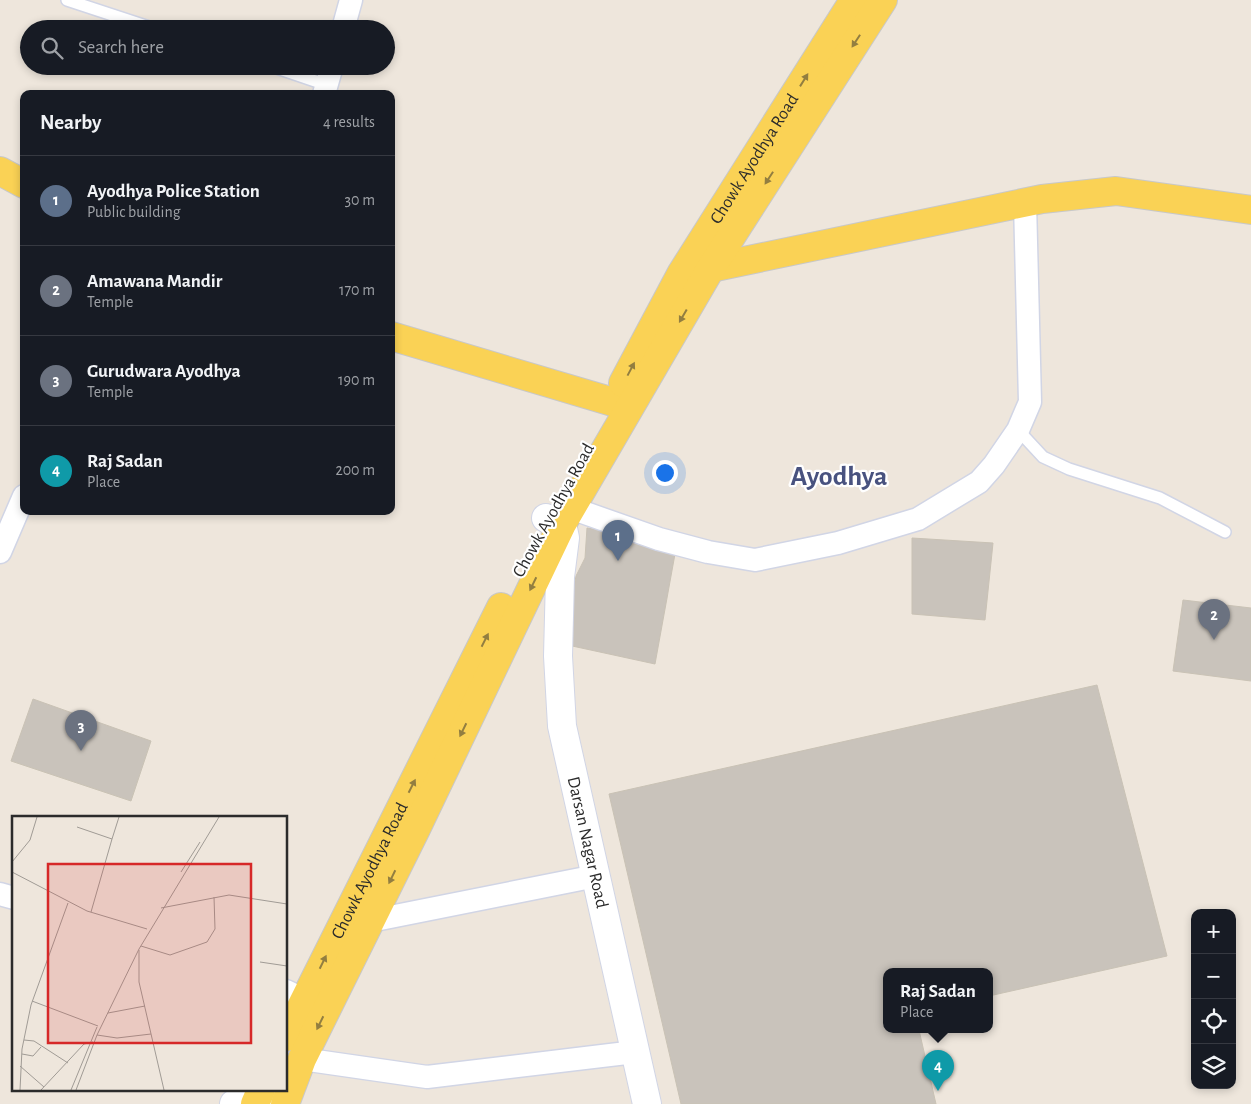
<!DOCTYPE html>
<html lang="en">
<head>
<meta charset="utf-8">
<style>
  :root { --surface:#171b24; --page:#242831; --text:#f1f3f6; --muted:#9ea1a6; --line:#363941; --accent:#7c3aed }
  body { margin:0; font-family:"Alegreya Sans",sans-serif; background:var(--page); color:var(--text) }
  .controls { position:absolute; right:15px; bottom:15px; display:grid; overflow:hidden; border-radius:10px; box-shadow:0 2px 8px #0003 }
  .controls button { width:45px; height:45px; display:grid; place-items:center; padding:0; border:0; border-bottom:1px solid var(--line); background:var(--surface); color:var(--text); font:25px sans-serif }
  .you { position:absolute; left:664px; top:472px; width:18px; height:18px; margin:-12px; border:4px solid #fff; border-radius:50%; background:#1a73e8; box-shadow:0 0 0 8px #1a73e833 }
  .badge { display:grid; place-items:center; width:32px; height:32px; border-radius:50%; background:var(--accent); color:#fff; font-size:16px; font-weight:700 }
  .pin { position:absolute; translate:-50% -41px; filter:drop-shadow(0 1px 2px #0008) }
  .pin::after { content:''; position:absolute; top:26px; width:18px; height:15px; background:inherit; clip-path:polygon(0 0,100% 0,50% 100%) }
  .popup { position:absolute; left:883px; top:968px; width:110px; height:65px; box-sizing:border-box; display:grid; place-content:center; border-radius:10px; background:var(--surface); filter:drop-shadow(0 1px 4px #0005); font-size:16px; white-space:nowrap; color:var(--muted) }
  .popup b { font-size:19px; color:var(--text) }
  .popup::after { content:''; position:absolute; left:50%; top:100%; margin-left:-10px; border:10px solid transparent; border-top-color:var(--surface) }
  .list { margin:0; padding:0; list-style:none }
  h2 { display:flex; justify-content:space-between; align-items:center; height:65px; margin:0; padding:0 20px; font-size:21px }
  h2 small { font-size:16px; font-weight:400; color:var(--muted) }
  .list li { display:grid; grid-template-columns:32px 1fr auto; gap:15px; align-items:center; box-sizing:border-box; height:90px; padding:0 20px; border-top:1px solid var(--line) }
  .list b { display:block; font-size:19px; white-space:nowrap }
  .list p { margin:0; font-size:16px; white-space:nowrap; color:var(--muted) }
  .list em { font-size:16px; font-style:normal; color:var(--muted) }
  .icon { flex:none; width:28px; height:28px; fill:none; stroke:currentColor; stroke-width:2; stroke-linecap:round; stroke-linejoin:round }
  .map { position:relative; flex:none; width:1251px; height:1104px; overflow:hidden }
  .search { position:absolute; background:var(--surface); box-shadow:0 2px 8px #0003; left:20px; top:20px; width:375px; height:55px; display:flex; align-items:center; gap:12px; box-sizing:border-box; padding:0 18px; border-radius:28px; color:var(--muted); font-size:19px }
  .panel { position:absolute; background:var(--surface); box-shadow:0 2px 8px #0003; left:20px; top:90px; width:375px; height:425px; border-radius:10px }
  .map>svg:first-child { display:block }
  .building { fill:#c9c3bb; stroke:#c9c2b5 }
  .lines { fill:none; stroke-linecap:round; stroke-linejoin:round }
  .service-casing { stroke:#d1d5e5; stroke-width:14 }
  .minor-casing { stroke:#d1d5e5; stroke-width:25 }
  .tertiary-casing { stroke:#d1d5e5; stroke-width:30 }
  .primary-casing { stroke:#c8c8c8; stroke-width:30 }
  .service { stroke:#fff; stroke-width:11 }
  .minor { stroke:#fff; stroke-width:22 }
  .tertiary { stroke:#fff; stroke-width:28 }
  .primary { stroke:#fad255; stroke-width:28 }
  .oneway { fill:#927e40 }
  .labels { text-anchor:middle; stroke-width:4.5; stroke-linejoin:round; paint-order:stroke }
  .street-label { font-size:18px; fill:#2b2b2b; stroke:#fff }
  .town-label { font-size:28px; font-weight:bold; fill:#48527f; stroke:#fff }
  .inset-road { fill:none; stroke:#a09b95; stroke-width:1 }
  .view { fill:#d62828; fill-opacity:0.15; stroke:#d62828; stroke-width:2.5 }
  .inset-edge { fill:none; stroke:#2b2b2b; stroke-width:2.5 }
</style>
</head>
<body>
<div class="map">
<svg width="1251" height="1104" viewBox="0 0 1251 1104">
  <rect width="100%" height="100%" fill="#eee6dc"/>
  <!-- building -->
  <path class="building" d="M587 528 659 539 675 554 655 664 563 644 576 576 585 558Z
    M912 538 993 543 985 620 912 614Z
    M1183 600 1251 608V681L1173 671Z
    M1097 685 1167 956 989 996V972H887V1030H919L936 1104H681L609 794Z
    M33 699 151 741 131 801 11 761Z"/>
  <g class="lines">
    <!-- service casing -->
    <g class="service-casing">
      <path id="service" d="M67 0 155 29
        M271 66 327 85
        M1018 430 1043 457 1069 469 1160 498 1225 532"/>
    </g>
    <!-- minor casing -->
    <g class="minor-casing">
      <path id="minor" d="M343 29 351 0
        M324 94 332 66
        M571 508 659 539 708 552 755 560 838 543 918 519 979 482 994 465 1018 430 1030 402 1025 202
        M0 552 24 496
        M0 894 14 898
        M370 921 596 876
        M286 991 305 1000
        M302 1059 427 1077 635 1052"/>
    </g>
    <!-- tertiary casing -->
    <g class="tertiary-casing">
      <g id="tertiary">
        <path id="s1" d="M546 518 562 524 565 538 560 577 558 656 562 726 647 1104"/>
        <path d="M234 1104 260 1091 275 1097"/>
      </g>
    </g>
    <!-- primary casing -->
    <g class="primary-casing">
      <g id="primary">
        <path d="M0 171 24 184"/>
        <path d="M701 270 1042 199 1116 191 1251 210"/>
        <path d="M391 336 613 402"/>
        <path id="s2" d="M623 383 681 274 854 0"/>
        <path id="s3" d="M286 1037 501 607"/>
        <path d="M255 1104 261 1090"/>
        <path d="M285 1104 302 1059 416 829 562 524 711 268 883 0"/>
      </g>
    </g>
    <!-- service -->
    <use href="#service" class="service"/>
    <!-- minor -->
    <use href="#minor" class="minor"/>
    <!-- tertiary -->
    <use href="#tertiary" class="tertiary"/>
    <!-- primary -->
    <use href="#primary" class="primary"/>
  </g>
  <!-- one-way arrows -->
  <defs><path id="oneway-solid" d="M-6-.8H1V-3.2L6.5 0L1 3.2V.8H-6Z" transform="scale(1.25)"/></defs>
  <g class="oneway">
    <use href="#oneway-solid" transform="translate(856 41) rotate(123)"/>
    <use href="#oneway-solid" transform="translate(804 80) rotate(-58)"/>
    <use href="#oneway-solid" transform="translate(769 178) rotate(123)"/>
    <use href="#oneway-solid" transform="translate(683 316) rotate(120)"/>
    <use href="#oneway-solid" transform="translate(631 369) rotate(-62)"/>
    <use href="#oneway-solid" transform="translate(533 584) rotate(116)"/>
    <use href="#oneway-solid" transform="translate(485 640) rotate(-63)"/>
    <use href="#oneway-solid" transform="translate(463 730) rotate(116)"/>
    <use href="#oneway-solid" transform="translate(412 786) rotate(-63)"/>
    <use href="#oneway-solid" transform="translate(392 877) rotate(116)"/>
    <use href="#oneway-solid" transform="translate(323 962) rotate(-64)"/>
    <use href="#oneway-solid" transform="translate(320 1023) rotate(116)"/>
  </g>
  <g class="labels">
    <!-- street labels -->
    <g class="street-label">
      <text dy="6" stroke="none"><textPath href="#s2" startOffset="260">Chowk Ayodhya Road</textPath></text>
      <text transform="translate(553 510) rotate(-61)" y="6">Chowk Ayodhya Road</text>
      <text dy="6" stroke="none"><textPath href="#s1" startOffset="339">Darsan Nagar Road</textPath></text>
      <text dy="6" stroke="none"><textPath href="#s3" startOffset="186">Chowk Ayodhya Road</textPath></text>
    </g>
    <!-- town labels -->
    <g class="town-label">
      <text x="839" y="485">Ayodhya</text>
    </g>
  </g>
  <!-- overview -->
  <g transform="translate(12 816)">
    <rect width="275" height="275" fill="#eee6dc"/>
    <path class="inset-road" d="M65 11 100 23 107 1M0 46 18 24 25 1M0 56 75 95 135 113M169 56 188 26M149 92 217 79 275 88M79 96 100 23M129 130 158 139 195 126 203 113 202 81M127 134V166L152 274M248 146 275 150M20 185 86 210M96 197 133 190M85 219 105 222 139 218M12 224 22 225 56 247M10 238 21 240 29 231M8 250 32 271M8 274 10 233 19 189 56 87M29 274 72 228 81 226M59 274 85 211M64 274 85 219 127 133 207 1"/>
    <path class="view" d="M36 48H239V227H36Z"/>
    <rect width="275" height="275" class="inset-edge"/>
  </g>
</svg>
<div class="controls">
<button>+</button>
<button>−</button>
<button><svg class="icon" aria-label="locate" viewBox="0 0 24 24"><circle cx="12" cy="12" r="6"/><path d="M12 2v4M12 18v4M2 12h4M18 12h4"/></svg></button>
<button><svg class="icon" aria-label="layers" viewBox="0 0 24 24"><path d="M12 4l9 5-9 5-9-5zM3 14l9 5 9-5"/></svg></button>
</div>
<div class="you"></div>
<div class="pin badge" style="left:618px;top:561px;background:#5c6f8a">1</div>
<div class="pin badge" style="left:1214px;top:640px;background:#6b7280">2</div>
<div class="pin badge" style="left:81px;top:751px;background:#6b7280">3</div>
<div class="pin badge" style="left:938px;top:1091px;background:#0f9aa8">4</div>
<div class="popup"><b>Raj Sadan</b>Place</div>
<div class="search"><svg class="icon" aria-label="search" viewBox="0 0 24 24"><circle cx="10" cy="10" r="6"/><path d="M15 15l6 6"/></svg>Search here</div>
<section class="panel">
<h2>Nearby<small>4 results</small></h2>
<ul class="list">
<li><span class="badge" style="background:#5c6f8a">1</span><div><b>Ayodhya Police Station</b><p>Public building</p></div><em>30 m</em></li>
<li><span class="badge" style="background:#6b7280">2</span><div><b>Amawana Mandir</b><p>Temple</p></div><em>170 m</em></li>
<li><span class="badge" style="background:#6b7280">3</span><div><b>Gurudwara Ayodhya</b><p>Temple</p></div><em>190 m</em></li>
<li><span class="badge" style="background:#0f9aa8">4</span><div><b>Raj Sadan</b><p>Place</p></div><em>200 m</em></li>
</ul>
</section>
</div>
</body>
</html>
